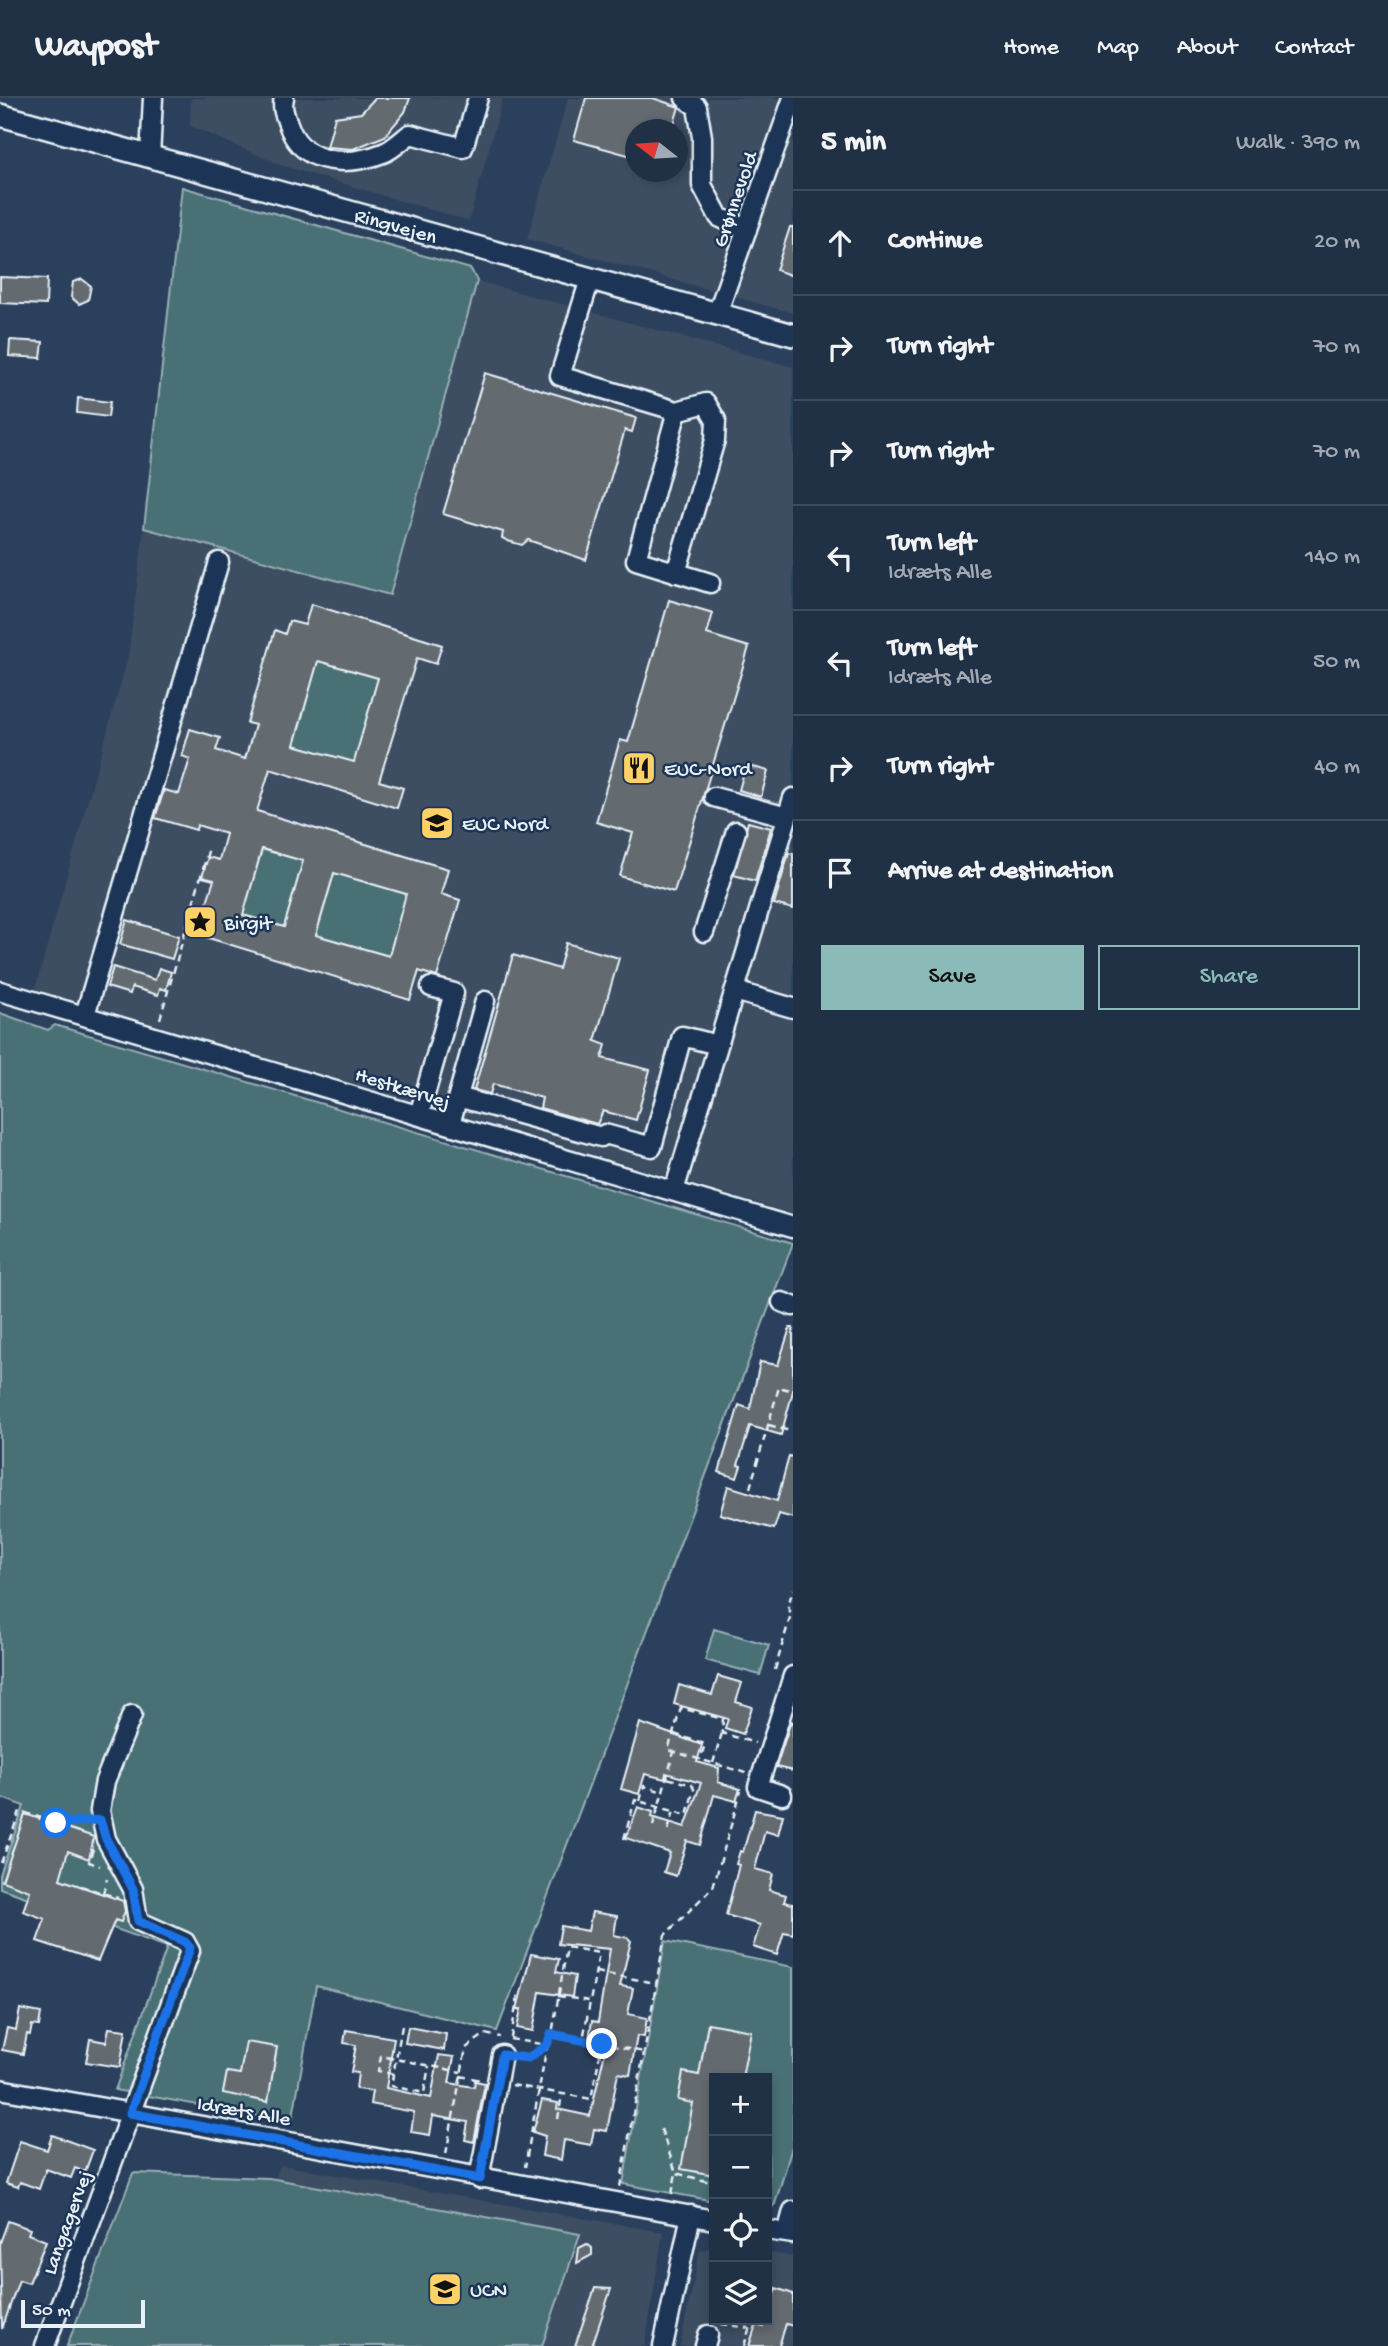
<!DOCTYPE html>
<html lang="en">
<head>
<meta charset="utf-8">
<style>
  :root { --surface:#203045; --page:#2d3c50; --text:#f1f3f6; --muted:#a2a9b3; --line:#3d4b5e; --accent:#8bbbb9 }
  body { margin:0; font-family:"Gochi Hand",sans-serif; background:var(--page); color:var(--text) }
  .controls { position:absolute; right:21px; bottom:21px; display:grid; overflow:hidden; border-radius:0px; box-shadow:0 4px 10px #0003 }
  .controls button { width:63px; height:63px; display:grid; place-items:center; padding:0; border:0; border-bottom:2px solid var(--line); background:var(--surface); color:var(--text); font:35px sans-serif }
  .compass { position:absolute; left:625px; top:21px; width:63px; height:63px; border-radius:50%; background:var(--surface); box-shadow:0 4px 10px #0003; rotate:287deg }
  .scale { position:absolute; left:21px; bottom:18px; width:124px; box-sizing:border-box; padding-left:7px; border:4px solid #e8f1f8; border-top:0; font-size:19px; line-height:24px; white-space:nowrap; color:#e8f1f8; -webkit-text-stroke:5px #1d3557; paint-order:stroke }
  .stop { position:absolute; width:21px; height:21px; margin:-16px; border:5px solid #1a73e8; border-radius:50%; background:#fff }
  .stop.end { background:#1a73e8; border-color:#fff; box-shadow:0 2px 7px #0008 }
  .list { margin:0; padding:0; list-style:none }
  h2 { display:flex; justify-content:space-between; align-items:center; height:91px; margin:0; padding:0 28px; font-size:30px }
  h2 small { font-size:23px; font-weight:400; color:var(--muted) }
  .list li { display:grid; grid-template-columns:46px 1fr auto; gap:21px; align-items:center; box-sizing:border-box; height:105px; padding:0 28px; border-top:2px solid var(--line) }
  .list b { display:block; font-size:26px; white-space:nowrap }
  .list p { margin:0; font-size:23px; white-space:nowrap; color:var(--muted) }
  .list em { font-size:23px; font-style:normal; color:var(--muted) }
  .actions { display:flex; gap:14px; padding:21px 28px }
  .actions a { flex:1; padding:16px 0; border:2px solid var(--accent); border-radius:0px; text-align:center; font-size:24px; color:var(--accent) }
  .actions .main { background:var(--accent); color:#111 }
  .icon { flex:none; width:38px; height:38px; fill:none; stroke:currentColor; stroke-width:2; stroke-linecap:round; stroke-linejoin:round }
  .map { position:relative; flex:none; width:793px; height:2248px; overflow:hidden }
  header { display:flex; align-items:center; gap:42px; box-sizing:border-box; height:98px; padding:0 35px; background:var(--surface); border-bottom:2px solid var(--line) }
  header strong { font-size:33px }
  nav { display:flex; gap:38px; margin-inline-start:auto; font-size:24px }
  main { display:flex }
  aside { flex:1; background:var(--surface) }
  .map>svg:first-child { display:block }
  .built { fill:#3c4d62; fill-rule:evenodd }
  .green { fill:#497075; stroke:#98b0b6; stroke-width:2 }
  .building { fill:#646b70; stroke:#e8f1f8; stroke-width:2; fill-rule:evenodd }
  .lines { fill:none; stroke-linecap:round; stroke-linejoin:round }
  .minor-casing { stroke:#e8f1f8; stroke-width:23 }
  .major-casing { stroke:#e8f1f8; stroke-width:26 }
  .path { stroke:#e8f1f8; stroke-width:2.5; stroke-dasharray:7 5; stroke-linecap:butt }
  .minor { stroke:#1d3557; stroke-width:18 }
  .major { stroke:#1d3557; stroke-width:21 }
  .route { stroke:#1a73e8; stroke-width:9 }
  .labels { text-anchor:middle; stroke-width:5; stroke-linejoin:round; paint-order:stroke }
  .street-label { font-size:21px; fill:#e8f1f8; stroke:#1d3557 }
  .poi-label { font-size:21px; fill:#e8f1f8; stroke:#1d3557; text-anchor:start }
</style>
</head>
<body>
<header>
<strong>Waypost</strong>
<nav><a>Home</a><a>Map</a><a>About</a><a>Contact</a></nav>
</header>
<main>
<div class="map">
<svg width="793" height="2248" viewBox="0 0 793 2248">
  <rect width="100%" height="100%" fill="#2b405c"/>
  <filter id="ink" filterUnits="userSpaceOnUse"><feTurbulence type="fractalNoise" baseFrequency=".0143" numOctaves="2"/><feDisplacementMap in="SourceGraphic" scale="14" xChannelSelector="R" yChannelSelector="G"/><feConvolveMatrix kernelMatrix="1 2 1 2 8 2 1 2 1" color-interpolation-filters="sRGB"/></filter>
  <g filter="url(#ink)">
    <!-- built -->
    <path class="built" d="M191 0H503L469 123 283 68 190 28Z
      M568 0H793V215L527 141ZM636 32H678V74H636Z
      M477 183 793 269V1116L35 891 128 559 144 430 390 497Z
      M280 2067 663 2134 645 2248H216Z
      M714 2148V2222H767V2154L793 2159V2248H680L700 2153Z"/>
    <!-- green -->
    <path class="green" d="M182 89 471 171 477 183 390 497 144 430Z
      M321 552 378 580 354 666 294 647Z
      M262 751 303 763 284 829 243 817Z
      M335 773 399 794 408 792 389 858 316 837Z
      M0 915 48 932 55 927 793 1145 497 1933 316 1888 292 2024 115 1992 167 1849 0 1790V1777L24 1708 0 1699Z
      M714 1531 769 1547 760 1577 705 1562Z
      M665 1843 793 1869V2046L775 2106 769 2112 767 1980H714V2103L623 2086Z
      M133 2075 269 2080 580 2136 542 2248H67Z"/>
    <!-- building -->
    <path class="building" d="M375 0H410L405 14 385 38 353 51 327 49 335 19 361 15Z
      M586 0H653L679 9 672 32H635V59L574 42Z
      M790 129H793V178L776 172Z
      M0 179 47 181 46 207 0 205Z
      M82 181 91 188 88 202 79 206 71 199 73 184Z
      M10 242 43 244 41 260 9 258Z
      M485 275 636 320 632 334 625 332 586 462 528 442 522 447 508 443 502 440 503 434 443 416Z
      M78 300 110 304 108 319 77 315Z
      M669 502 713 515 707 536 749 549 674 794 620 778 633 735 596 724 620 642 628 644Z
      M311 506 442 547 436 566 417 560 379 683 403 690 397 710 270 671 257 713 448 771 441 796 460 802 437 879 419 873 410 902 202 838 210 811 205 810 214 782 202 779 208 759 219 762 226 736 197 727 196 732 155 720 164 692 179 696 190 661 182 658 190 631 220 640 216 652 245 661 255 627 247 625 275 532 285 536 289 523 305 527ZM318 563 378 580 354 664 294 647ZM262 751 303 763 284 829 243 817ZM334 775 406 796 389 858 316 837Z
      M746 667 768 673 761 699 739 692Z
      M748 724 771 730 755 783 734 777Z
      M789 755 793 756V811L774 806Z
      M127 822 179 838 172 861 120 846Z
      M566 845 619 860 595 943 606 947 602 960 650 972 636 1022 603 1013 597 1026 540 1010 542 1000 493 986 490 996 474 992 513 857 559 871Z
      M113 869 155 882 159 870 171 874 166 892 160 890 158 897 132 889 130 896 107 889Z
      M790 1230H793V1293L781 1337 750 1328 738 1367 741 1368 737 1380 719 1374 739 1307 750 1311 760 1264 778 1267Z
      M789 1358 793 1359V1420L779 1416 774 1431 720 1416 728 1388 777 1403Z
      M718 1578 742 1585 736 1604 752 1609 743 1636 725 1630 728 1621 674 1606 679 1587 712 1597Z
      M791 1623 793 1624V1673L776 1669Z
      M640 1625 702 1647 697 1664 719 1670 718 1684 740 1691 736 1703 714 1697 700 1747 687 1743 676 1778 664 1774 670 1755 626 1740 638 1709 653 1714 652 1719 685 1729 701 1685 666 1675 665 1681 645 1676 639 1696 621 1691Z
      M755 1712 783 1717 778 1737 765 1733 755 1771 773 1776 769 1792 786 1797 784 1804 793 1806V1836L784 1834 777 1857 753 1849 760 1827 726 1817 739 1767 736 1766 740 1753 743 1754Z
      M25 1716 94 1739 89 1761 68 1753 60 1781 123 1803 125 1813 121 1824 115 1822 98 1863 37 1843 45 1821 23 1813 30 1793 2 1783Z
      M592 1814 617 1818 614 1837 628 1840 631 1843 620 1888 633 1890 628 1916 647 1920 644 1939 637 1938 630 1977 618 1975 607 2033 594 2031 591 2047 564 2042 561 2062 542 2058 545 2038 533 2034 542 2002 558 2005 557 2011 590 2018 607 1945 589 1940 592 1923 598 1924 610 1851 558 1846 561 1828 588 1833Z
      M531 1856 559 1861 556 1874 575 1878 572 1899 540 1894 533 1933 517 1930 521 1911H517Z
      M20 1911 41 1915 39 1928 32 1927 30 1937 27 1936 23 1956 2 1952 7 1930 16 1932Z
      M708 1925 751 1933 742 1980H714V2077L681 2071 693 2005 678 2002 683 1974 699 1977Z
      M408 1929 446 1936 444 1952 405 1945Z
      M109 1930 126 1932 120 1969 86 1964 90 1941 106 1944Z
      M346 1932 394 1940 386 1990 431 2000 439 1957 454 1959 449 1985 474 1989 475 1983 485 1985 474 2044 465 2042 468 2024 433 2018 430 2037 411 2034 414 2014 370 2006 372 1993 356 1991 358 1975 351 1974 356 1947 344 1945Z
      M246 1944 277 1949 268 2004 223 1995 227 1974 240 1976Z
      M52 2037 93 2052 85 2074 75 2070 71 2080 46 2071 39 2091 20 2084 18 2089 6 2085 20 2043 47 2052Z
      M8 2123 30 2131 28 2136 46 2143 29 2185 19 2182 2 2231 0 2145Z
      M587 2146 592 2150V2157L577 2165 579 2150Z
      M595 2190 611 2191 592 2248H575Z
      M776 2190 793 2196V2228L786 2226 779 2248H749L756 2227 763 2229Z"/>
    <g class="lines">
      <!-- minor casing -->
      <g class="minor-casing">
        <path id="minor" d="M284 0C281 11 286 20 290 31 305 68 350 68 383 55 392 52 402 42 410 36L463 50 478 0
          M685 0 697 9 702 39V87L719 119 747 132
          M150 59 153 0
          M590 181 560 278 677 313 636 462 710 485
          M717 216 793 0
          M676 475 715 342 716 322 706 305 677 313
          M714 699 787 719
          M704 834 736 733
          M0 893 793 1129
          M735 893 793 910
          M85 917 219 464
          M458 999 601 1039 605 1036 652 1049 682 938 718 947
          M419 1017 454 895 431 889
          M450 1026 485 903
          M674 1093 793 700
          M782 1204 793 1208
          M782 1697 758 1689 793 1578
          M0 1991 714 2122
          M479 2081 502 1957
          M767 2132 793 2136
          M787 2135 793 2113
          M45 2248 190 1853 185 1844 138 1823 133 1791 106 1741 100 1713 105 1683 132 1617
          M663 2248 691 2117
          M705 2248 708 2237"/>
      </g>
      <!-- major casing -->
      <g class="major-casing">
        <g id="major">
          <path id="s1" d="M0 17 793 237"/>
        </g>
      </g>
      <!-- path -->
      <path class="path" d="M160 921 209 750
        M769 1327 793 1334
        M750 1390 779 1289 793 1293
        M775 1572 791 1516 788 1508 793 1491
        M674 1636 705 1646 700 1662
        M713 1665 722 1635
        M746 1675 668 1652 681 1610 723 1621 722 1635 755 1645
        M640 1703 644 1688 663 1694
        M653 1728 674 1654
        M668 1732 674 1713
        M624 1741 635 1702 687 1717 694 1691 692 1687 667 1680
        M93 1751 89 1764 100 1768
        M1 1765 20 1713 59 1726 87 1724
        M81 1788 118 1800
        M103 1795 107 1781
        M596 1874 656 1885
        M558 1898 589 1903
        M402 1928 391 1988 424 1995 429 1968
        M552 1936 644 1954
        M511 1940 518 1895
        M510 1941 547 1947 525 2069
        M520 1958 528 1960 547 1947 552 1936 567 1849 599 1855 583 1942
        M393 1976 378 1973 381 1958 461 1974
        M460 1978 481 1982
        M512 1987 591 2001 602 1946
        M558 2021 562 1996
        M661 2031 676 2075 714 2085
        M446 2056 466 1950 485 1936 500 1939
        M620 2089 665 1837 713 1789 741 1693
        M672 2096 676 2075
        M721 2226 749 2230
        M744 2248 752 2222"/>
      <!-- minor -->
      <use href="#minor" class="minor"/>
      <!-- major -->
      <use href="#major" class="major"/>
    </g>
  </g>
  <g class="lines" filter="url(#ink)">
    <!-- route -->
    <path class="route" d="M56 1725 100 1722 106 1741 133 1791 138 1823 185 1844 190 1850 130 2015 480 2081 502 1957 528 1960 547 1947 551 1936 602 1946"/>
  </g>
  <!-- icons -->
  <defs>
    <g id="restaurant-square" transform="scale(1.75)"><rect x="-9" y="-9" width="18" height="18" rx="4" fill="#ffd166" stroke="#1d3557"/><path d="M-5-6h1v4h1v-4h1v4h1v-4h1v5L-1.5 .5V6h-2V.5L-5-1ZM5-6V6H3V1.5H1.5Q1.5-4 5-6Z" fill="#111"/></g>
    <g id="school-square" transform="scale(1.75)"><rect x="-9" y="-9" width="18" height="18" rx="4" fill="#ffd166" stroke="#1d3557"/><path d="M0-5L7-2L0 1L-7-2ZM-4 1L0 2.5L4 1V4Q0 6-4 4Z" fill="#111"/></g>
    <g id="sight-square" transform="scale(1.75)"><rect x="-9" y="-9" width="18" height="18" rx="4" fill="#ffd166" stroke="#1d3557"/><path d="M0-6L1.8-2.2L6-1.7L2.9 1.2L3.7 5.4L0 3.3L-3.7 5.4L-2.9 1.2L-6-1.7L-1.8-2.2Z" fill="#111"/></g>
    <g id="university-square" transform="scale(1.75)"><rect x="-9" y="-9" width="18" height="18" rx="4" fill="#ffd166" stroke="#1d3557"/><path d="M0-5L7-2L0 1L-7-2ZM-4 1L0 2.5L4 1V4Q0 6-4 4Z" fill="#111"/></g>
  </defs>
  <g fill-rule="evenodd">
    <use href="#restaurant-square" x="639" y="670"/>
    <use href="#school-square" x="437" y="725"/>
    <use href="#sight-square" x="200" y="824"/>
    <use href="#university-square" x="445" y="2191"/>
  </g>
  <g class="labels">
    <!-- street labels -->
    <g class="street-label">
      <text transform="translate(734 101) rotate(-71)" y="7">Grønnevold</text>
      <text dy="7" stroke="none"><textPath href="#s1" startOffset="411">Ringvejen</textPath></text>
      <text transform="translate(403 989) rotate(17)" y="7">Hestkærvej</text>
      <text transform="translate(244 2012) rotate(10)" y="7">Idræts Alle</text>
      <text transform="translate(66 2124) rotate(-70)" y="7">Langagervej</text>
    </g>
    <!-- poi labels -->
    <g class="poi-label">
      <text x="664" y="677">EUC-Nord</text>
      <text x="462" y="732">EUC Nord</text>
      <text x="224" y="831">Birgit</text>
      <text x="470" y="2198">UCN</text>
    </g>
  </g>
</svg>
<div class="controls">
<button>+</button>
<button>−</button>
<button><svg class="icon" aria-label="locate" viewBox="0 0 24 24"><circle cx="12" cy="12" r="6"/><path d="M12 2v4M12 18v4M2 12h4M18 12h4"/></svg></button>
<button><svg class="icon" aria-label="layers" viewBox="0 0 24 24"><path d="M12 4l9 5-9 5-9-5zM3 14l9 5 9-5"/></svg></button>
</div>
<svg class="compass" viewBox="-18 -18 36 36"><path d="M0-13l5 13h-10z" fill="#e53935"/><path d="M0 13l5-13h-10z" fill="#a2a9b3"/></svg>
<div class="scale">50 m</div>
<div class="stop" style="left:56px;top:1725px"></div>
<div class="stop end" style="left:602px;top:1946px"></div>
</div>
<aside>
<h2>5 min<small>Walk · 390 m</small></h2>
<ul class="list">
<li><svg class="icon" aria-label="ahead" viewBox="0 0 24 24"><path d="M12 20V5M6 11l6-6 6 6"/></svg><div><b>Continue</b></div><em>20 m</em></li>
<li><svg class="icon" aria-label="right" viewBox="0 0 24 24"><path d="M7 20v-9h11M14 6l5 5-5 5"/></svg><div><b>Turn right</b></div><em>70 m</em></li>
<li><svg class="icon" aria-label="right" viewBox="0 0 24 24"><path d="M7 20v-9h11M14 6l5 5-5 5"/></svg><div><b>Turn right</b></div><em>70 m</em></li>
<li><svg class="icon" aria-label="left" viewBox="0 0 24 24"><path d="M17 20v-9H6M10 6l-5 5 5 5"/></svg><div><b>Turn left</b><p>Idræts Alle</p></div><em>140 m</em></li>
<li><svg class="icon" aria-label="left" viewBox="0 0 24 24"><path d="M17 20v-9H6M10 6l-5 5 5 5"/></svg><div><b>Turn left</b><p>Idræts Alle</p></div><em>50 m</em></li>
<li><svg class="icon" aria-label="right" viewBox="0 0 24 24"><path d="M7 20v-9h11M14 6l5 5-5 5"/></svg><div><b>Turn right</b></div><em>40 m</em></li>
<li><svg class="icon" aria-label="arrive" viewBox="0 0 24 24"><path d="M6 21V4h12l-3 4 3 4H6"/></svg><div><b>Arrive at destination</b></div></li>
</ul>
<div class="actions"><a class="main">Save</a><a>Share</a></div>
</aside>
</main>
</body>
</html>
